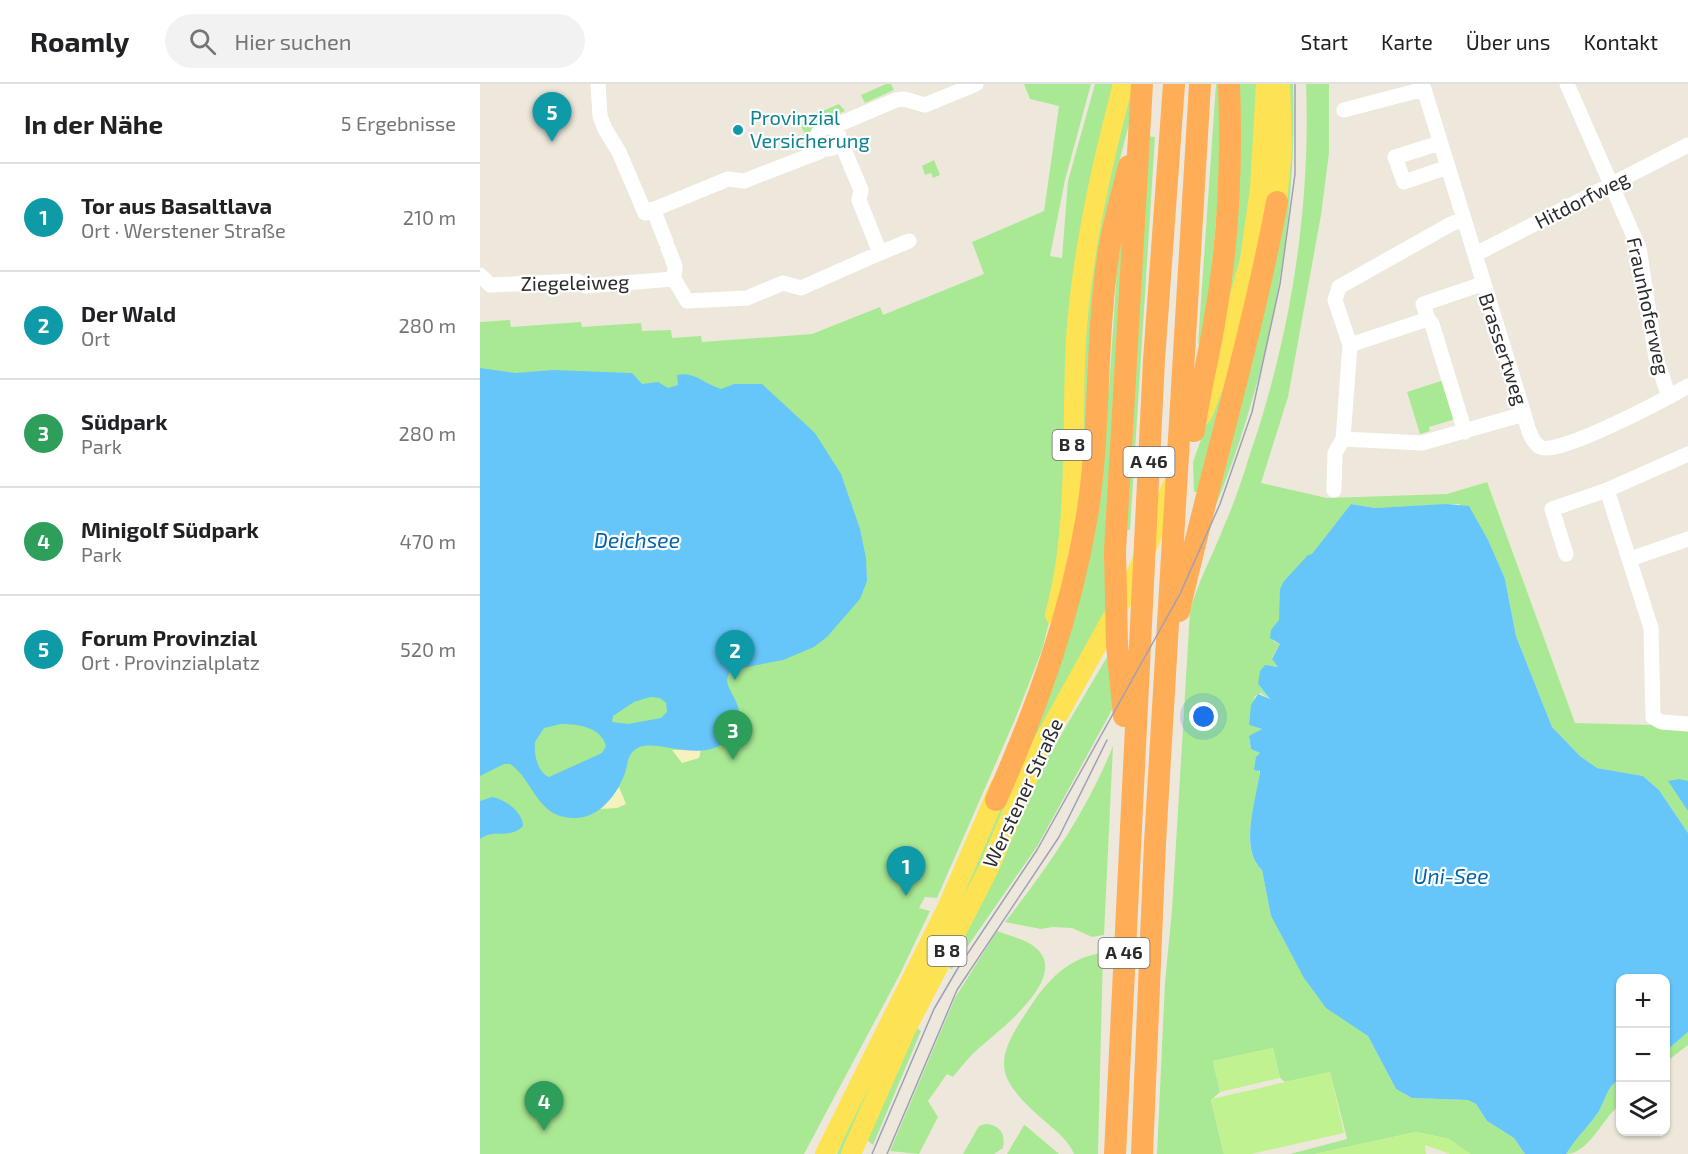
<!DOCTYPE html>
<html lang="de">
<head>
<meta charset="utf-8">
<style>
  :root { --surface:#fff; --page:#f2f2f2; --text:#202124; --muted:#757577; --line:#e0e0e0; --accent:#394eff }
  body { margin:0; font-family:"Exo 2",sans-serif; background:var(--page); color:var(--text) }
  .controls { position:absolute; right:18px; bottom:18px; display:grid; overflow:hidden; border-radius:12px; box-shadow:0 2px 4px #0004 }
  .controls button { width:54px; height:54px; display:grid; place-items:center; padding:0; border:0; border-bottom:2px solid var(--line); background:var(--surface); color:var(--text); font:30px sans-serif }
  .you { position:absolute; left:724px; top:633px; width:21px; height:21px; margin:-15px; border:4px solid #fff; border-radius:50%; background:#1a73e8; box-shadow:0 0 0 9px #1a73e833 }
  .badge { display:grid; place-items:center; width:39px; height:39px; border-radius:50%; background:var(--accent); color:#fff; font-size:20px; font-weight:700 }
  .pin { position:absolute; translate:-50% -50px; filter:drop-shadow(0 2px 3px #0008) }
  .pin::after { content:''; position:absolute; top:32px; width:21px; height:18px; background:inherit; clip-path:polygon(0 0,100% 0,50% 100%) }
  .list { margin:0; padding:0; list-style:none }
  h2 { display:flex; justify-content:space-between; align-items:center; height:78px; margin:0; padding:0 24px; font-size:26px }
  h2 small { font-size:20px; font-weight:400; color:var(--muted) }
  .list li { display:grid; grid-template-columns:39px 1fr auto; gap:18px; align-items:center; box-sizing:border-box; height:108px; padding:0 24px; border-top:2px solid var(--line) }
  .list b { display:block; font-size:22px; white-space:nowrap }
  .list p { margin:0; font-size:20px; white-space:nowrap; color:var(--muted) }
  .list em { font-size:20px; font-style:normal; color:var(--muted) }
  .icon { flex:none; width:33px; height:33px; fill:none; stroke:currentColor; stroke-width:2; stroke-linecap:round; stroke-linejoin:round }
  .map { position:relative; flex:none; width:1208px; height:1070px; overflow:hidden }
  header { display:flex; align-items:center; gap:36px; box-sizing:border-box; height:84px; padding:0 30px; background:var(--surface); border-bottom:2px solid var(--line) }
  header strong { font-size:28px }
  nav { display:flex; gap:33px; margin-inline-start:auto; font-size:21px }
  .search { width:420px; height:54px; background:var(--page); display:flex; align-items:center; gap:15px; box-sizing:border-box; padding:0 21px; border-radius:33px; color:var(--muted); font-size:22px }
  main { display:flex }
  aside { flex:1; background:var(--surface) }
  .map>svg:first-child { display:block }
  .green { fill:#aae994 }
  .sand { fill:#f6f2bd }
  .pitch { fill:#c0f28f }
  .water { fill:#67c6f9; fill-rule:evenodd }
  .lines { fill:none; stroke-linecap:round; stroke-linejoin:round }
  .minor { stroke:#fff; stroke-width:15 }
  .major { stroke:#fde353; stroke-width:20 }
  .highway { stroke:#ffad57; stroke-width:22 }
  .tram { stroke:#9ea0b7; stroke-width:1.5 }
  .culture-dot { fill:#0f9aa8; stroke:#fff; stroke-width:2 }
  .labels { text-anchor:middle; stroke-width:4.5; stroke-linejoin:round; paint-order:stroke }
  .shield { fill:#fff; stroke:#6b6b6b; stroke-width:1.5 }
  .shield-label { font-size:18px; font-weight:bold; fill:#2b2b2b }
  .culture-label { font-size:20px; fill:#0d838f; stroke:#fff; text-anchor:start }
  .street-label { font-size:20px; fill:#2b2b2b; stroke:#fff }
  .water-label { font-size:21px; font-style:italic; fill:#0262a9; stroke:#fff }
</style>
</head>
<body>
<header>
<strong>Roamly</strong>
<div class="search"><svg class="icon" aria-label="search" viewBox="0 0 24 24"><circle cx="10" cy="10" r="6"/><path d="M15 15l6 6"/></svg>Hier suchen</div>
<nav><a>Start</a><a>Karte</a><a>Über uns</a><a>Kontakt</a></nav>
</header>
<main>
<aside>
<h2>In der Nähe<small>5 Ergebnisse</small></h2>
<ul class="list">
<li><span class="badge" style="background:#0f9aa8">1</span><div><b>Tor aus Basaltlava</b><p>Ort · Werstener Straße</p></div><em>210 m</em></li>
<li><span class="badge" style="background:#0f9aa8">2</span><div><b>Der Wald</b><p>Ort</p></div><em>280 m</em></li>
<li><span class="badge" style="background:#2e9e5b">3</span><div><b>Südpark</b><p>Park</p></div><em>280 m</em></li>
<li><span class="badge" style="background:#2e9e5b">4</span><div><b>Minigolf Südpark</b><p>Park</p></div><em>470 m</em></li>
<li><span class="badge" style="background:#0f9aa8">5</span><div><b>Forum Provinzial</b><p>Ort · Provinzialplatz</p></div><em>520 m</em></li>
</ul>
</aside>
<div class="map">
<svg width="1208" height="1070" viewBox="0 0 1208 1070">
  <rect width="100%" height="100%" fill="#eee8dc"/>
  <!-- green -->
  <path class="green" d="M406 0H411L414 6 385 19 381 11Z
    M544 0H611L585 96 570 172 582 174 588 97 615 0H638L588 362 572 527 562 566 536 633 457 814 445 813 439 824 450 827 420 890 324 1070H0V238L30 236 31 243 101 238 102 243 161 239 162 247 191 246 192 254 221 252 222 258 332 250 400 223 403 231 504 190 492 158 564 127 579 22 550 15Z
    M651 0 650 36 621 149 603 387 598 359 609 187Z
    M736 0H743L745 34 726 249 718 260Z
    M757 0H784L772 145 745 236Z
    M803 0H813C818 148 787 300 730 436L783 215Z
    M826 0H849V69L841 131 808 313 781 399 847 414 967 410 1007 398 1095 639 1208 642V697H1189L1208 727V749L1179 706 1163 692 1117 684 1100 672 1072 643 1036 552 1025 495 979 420 895 424 871 420 832 471 804 497 799 536 793 557 800 560 792 574 797 578 798 584 795 582 778 600 790 616 781 609 775 612 769 641 782 645 769 654 771 665 780 669C777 680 780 686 779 696 775 720 759 766 782 786L791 832 814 875 888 952 916 1005 932 1014 988 1016 996 1020 1007 1037 1034 1054 1045 1070H990L969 1055 936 1048 835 1070H810L867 1055 850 988 805 998 800 994 793 964 733 977 740 1008 731 1016 744 1070H677L685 898 692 826 710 527C718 497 733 471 744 442 754 420 762 396 769 373 810 255 831 125 826 0Z
    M791 6 793 101 718 408H714L713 378 737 310Z
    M359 20 365 27 338 38 327 54 322 56 321 53 325 51 319 37Z
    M668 52 675 53 650 446 641 445Z
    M454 76 460 91 453 94 451 89 445 91 442 82Z
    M647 123 629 528 514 752 364 1070H357L390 990 562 620 629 304 637 185Z
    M967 295 979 334 949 343 950 347 940 350 927 308Z
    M633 563 639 613 558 761 472 885 469 884 503 816 566 676Z
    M633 662 624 851 612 853 592 844 573 843 561 845 525 838C568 783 607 727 633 662Z
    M517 847C530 852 550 856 559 867 586 897 517 948 498 965 489 973 481 983 473 993L467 990 448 1017 458 1033 439 1070 410 1067 475 914Z
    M623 869 618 1070H594C588 1056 578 1049 567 1039 511 991 513 977 554 917 571 892 593 872 623 869Z
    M437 944 441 947 393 1061 387 1056Z
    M1208 948V961L1186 978V967Z
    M1140 995V1021C1123 1033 1109 1070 1086 1070 1096 1054 1110 1041 1119 1027 1126 1015 1127 1002 1140 995Z
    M506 1040C520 1041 526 1050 523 1064L514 1070H483L499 1042Z
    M544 1041 546 1042 579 1070H527Z"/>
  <!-- sand -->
  <path class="sand" d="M192 666H221L219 674 202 679Z
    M139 703 146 720 137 724 120 725Z"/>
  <!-- pitch -->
  <path class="pitch" d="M793 964 800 994 740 1008 733 977Z
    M850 988 864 1049 771 1070H744L731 1015Z
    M936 1048 969 1055 990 1070H970L945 1061 946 1070H835Z"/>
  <!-- water -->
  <path class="water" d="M0 284 35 289 73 286 152 289 162 300 178 298 188 304 198 301 197 291C215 287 224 300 241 305L254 300H282L335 349 361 390 380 445 386 474 387 497 380 515 347 553 334 563 303 576 252 586C234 604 273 617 254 648 228 687 176 651 156 665 147 671 148 680 145 689 137 711 119 735 93 734 57 734 53 695 30 680H24L0 692ZM170 613 180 614 186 619 187 628 181 634 148 640 132 638 133 632 154 618ZM81 640C98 640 121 643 126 662L122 669 69 693C57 688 54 670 55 658L64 644Z
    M871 420 895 424 966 420 989 422 1008 456 1025 495 1036 552 1072 643 1100 672 1117 684 1163 692 1179 706 1208 749V948L1186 967V894H1140V995C1127 1002 1126 1015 1119 1027 1110 1041 1096 1054 1086 1070H1045L1034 1054 1007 1037 996 1020 988 1016 932 1014 916 1005 888 952 846 924 824 894 791 832 782 786C758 764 777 714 780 687L774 686 776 673 780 669 771 665 769 652 782 645 769 641 771 621 778 610 790 615 778 600 780 587 785 581 798 583 792 575 800 560 790 554 791 546 799 536 800 505 804 497 828 471 832 470Z
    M1199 695 1208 697V727L1188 697Z
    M12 713C25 715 43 728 43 742 30 756 13 744 0 755V717Z"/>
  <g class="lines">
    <!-- minor -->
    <path class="minor" d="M118 0 120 32 125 45 139 68 165 129 248 95 264 97 339 68 342 63
      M1087 0 1159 164 1176 274 1189 313
      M864 26 944 5 1044 330C1047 340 1050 357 1060 363 1078 373 1187 314 1208 302
      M337 54a11 11 0 1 1 22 0a11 11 0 1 1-22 0Z
      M354 45 357 41 416 16 424 15 445 21 496 0
      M960 59 915 73 924 98 968 83
      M173 125 186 158
      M188 164 195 182 194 195
      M400 169 429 157
      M996 170 1208 61
      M0 191 10 201 97 197 105 202 194 195 207 217 267 214 303 199 321 204 400 169 379 116 381 106 363 63 357 60
      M948 235 952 240 985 348
      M870 261 948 235 943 220 1002 200
      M863 355 942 359 1044 330
      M854 406 855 369 863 355 870 261 855 216 859 203 971 140 984 135
      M1127 406 1171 544 1173 633 1181 638 1208 640
      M1086 470 1072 425 1127 406 1208 370
      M1150 475 1208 455"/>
    <!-- major -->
    <path class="major" d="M797 118 802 64 800 0
      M722 331 739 288 770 176 780 105 786 0
      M575 531C599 443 591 346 596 255 602 168 621 84 643 0
      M345 1070 468 822 520 702
      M371 1070 425 947 508 786 561 662 656 491 692 402"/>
    <!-- highway -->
    <path class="highway" d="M714 347C719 309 729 272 735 234 749 156 752 79 749 0
      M699 527C730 390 771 256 797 118
      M644 632 637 561 635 467 662 0
      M516 716C557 623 590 533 607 432 621 344 615 254 629 166 634 137 642 110 649 82
      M635 1070 674 276 694 0
      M662 1070 675 759 720 0"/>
    <!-- tram -->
    <path class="tram" d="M392 1070 454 925 478 884 557 766 700 510 740 420 772 328 800 200 815 90V0
      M407 1070 477 906 579 753 627 656"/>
  </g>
  <!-- markers -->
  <circle class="culture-dot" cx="258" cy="46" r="6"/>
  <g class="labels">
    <!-- shield labels -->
    <g class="shield">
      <rect x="572.5" y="346" width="39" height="30" rx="4.5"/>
      <rect x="643.5" y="363" width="51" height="30" rx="4.5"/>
      <rect x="447.5" y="852" width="39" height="30" rx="4.5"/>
      <rect x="618.5" y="854" width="51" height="30" rx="4.5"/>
    </g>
    <g class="shield-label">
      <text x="592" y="367">B 8</text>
      <text x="669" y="384">A 46</text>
      <text x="467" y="873">B 8</text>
      <text x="644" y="875">A 46</text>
    </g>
    <!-- culture labels -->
    <g class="culture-label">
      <text x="270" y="41">Provinzial<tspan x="270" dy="23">Versicherung</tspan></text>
    </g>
    <!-- street labels -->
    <g class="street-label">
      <text transform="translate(1102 116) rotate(-27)" y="7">Hitdorfweg</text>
      <text transform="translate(95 199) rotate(-1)" y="7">Ziegeleiweg</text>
      <text transform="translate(1168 222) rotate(78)" y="7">Fraunhoferweg</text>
      <text transform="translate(1023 265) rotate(72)" y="7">Brassertweg</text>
      <text transform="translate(543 709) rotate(-65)" y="7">Werstener Straße</text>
    </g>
    <!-- water labels -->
    <g class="water-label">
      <text x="157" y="464">Deichsee</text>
      <text x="971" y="800">Uni-See</text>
    </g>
  </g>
</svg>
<div class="controls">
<button>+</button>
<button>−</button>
<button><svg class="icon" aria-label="layers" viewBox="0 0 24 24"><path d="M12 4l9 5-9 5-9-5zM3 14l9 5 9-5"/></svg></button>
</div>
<div class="you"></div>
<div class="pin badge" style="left:426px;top:812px;background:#0f9aa8">1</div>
<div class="pin badge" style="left:255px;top:596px;background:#0f9aa8">2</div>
<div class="pin badge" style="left:253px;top:676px;background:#2e9e5b">3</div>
<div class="pin badge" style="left:64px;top:1047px;background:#2e9e5b">4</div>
<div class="pin badge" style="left:72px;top:58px;background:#0f9aa8">5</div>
</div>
</main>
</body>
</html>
